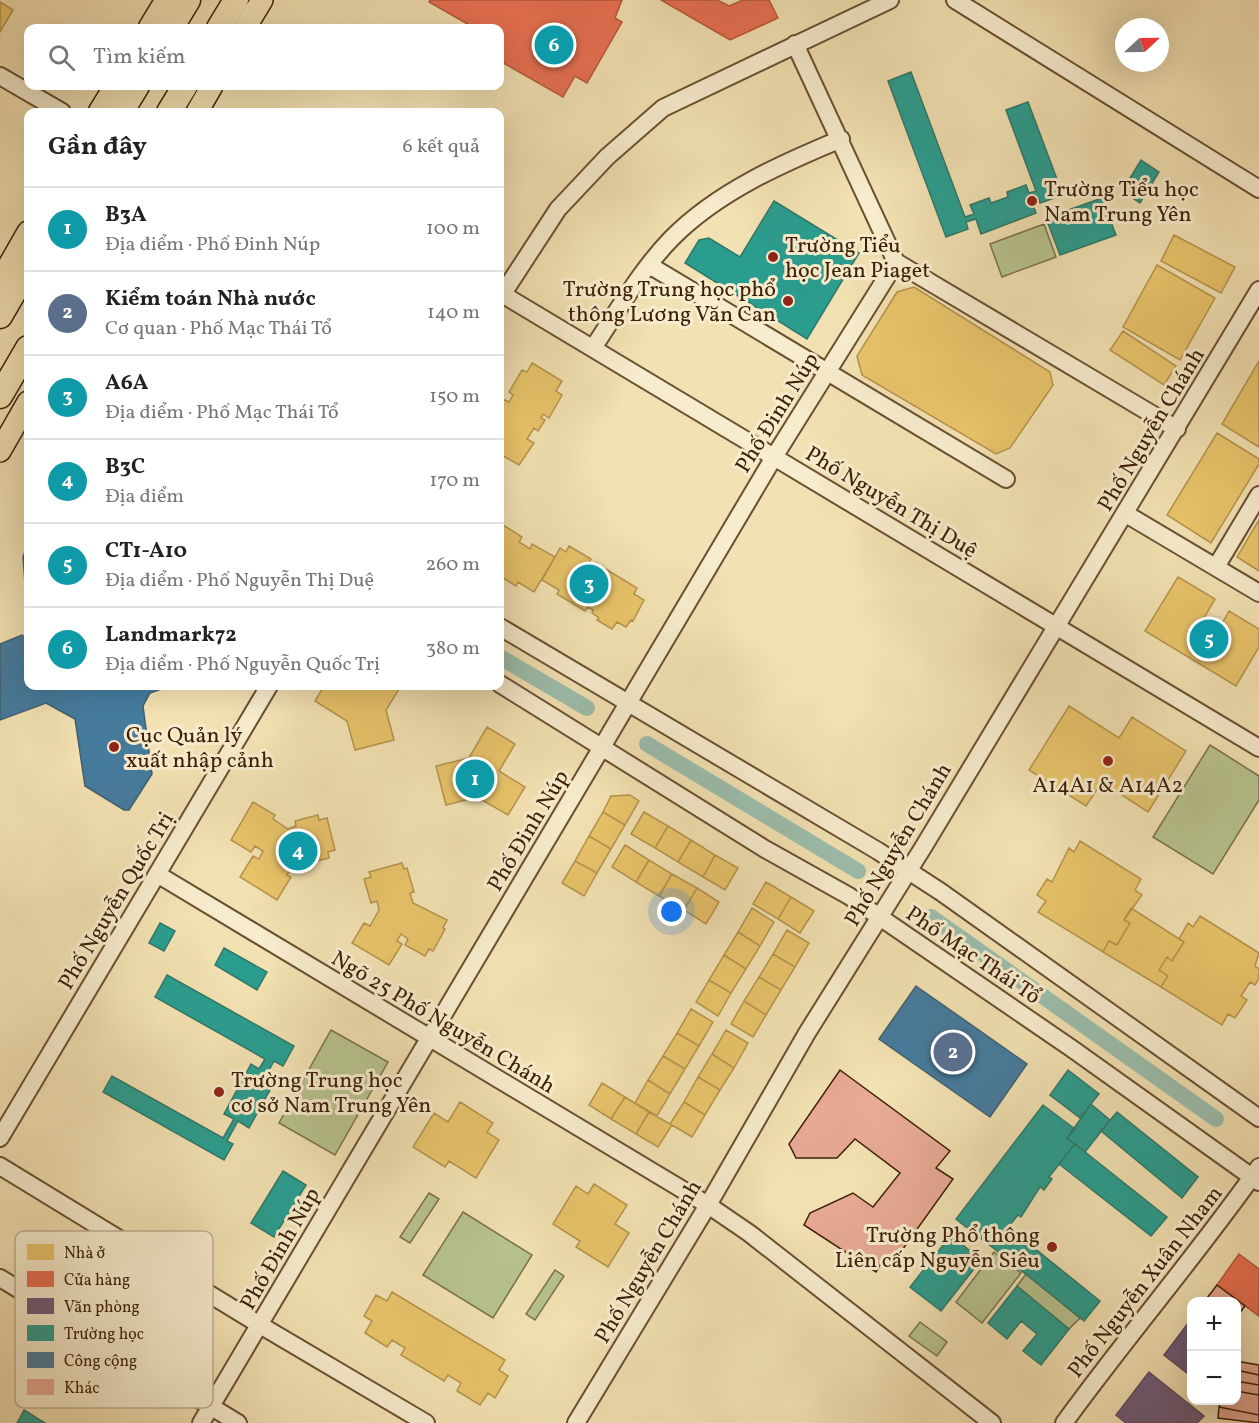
<!DOCTYPE html>
<html lang="vi">
<head>
<meta charset="utf-8">
<style>
  :root { --surface:#fff; --page:#f2f2f2; --text:#222; --muted:#767676; --line:#e0e0e0; --accent:#111827 }
  body { margin:0; font-family:Vollkorn,serif; background:var(--page); color:var(--text) }
  .controls { position:absolute; right:18px; bottom:18px; display:grid; overflow:hidden; border-radius:12px; box-shadow:0 6px 24px #0002 }
  .controls button { width:54px; height:54px; display:grid; place-items:center; padding:0; border:0; border-bottom:2px solid var(--line); background:var(--surface); color:var(--text); font:30px sans-serif }
  .compass { position:absolute; left:1115px; top:18px; width:54px; height:54px; border-radius:50%; background:var(--surface); box-shadow:0 6px 24px #0002; rotate:68deg }
  .you { position:absolute; left:672px; top:912px; width:21px; height:21px; margin:-15px; border:4px solid #fff; border-radius:50%; background:#1a73e8; box-shadow:0 0 0 9px #1a73e833 }
  .badge { display:grid; place-items:center; width:39px; height:39px; border-radius:50%; background:var(--accent); color:#fff; font-size:20px; font-weight:700 }
  .pin { position:absolute; translate:-50% -50%; border:3px solid #fff; box-shadow:0 2px 6px #0006 }
  .list { margin:0; padding:0; list-style:none }
  h2 { display:flex; justify-content:space-between; align-items:center; height:78px; margin:0; padding:0 24px; font-size:26px }
  h2 small { font-size:20px; font-weight:400; color:var(--muted) }
  .list li { display:grid; grid-template-columns:39px 1fr auto; gap:18px; align-items:center; box-sizing:border-box; height:84px; padding:0 24px; border-top:2px solid var(--line) }
  .list b { display:block; font-size:22px; white-space:nowrap }
  .list p { margin:0; font-size:20px; white-space:nowrap; color:var(--muted) }
  .list em { font-size:20px; font-style:normal; color:var(--muted) }
  .icon { flex:none; width:33px; height:33px; fill:none; stroke:currentColor; stroke-width:2; stroke-linecap:round; stroke-linejoin:round }
  .map { position:relative; flex:none; width:1259px; height:1423px; overflow:hidden }
  .search { position:absolute; background:var(--surface); box-shadow:0 6px 24px #0002; left:24px; top:24px; width:480px; height:66px; display:flex; align-items:center; gap:15px; box-sizing:border-box; padding:0 21px; border-radius:12px; color:var(--muted); font-size:22px }
  .panel { position:absolute; background:var(--surface); box-shadow:0 6px 24px #0002; left:24px; top:108px; width:480px; height:582px; border-radius:12px }
  .map>svg:first-child { display:block }
  .green { fill:#b7c38f; stroke:#7a724c; stroke-width:1.5 }
  .homes { fill:#e9c46a; stroke:#b5934d; stroke-width:1.5 }
  .shops { fill:#e76f51; stroke:#b4573b; stroke-width:1.5 }
  .offices { fill:#6d597a; stroke:#5f4858; stroke-width:1.5 }
  .schools { fill:#2a9d8f; stroke:#307866; stroke-width:1.5 }
  .public { fill:#457b9d; stroke:#436070; stroke-width:1.5 }
  .lines { fill:none; stroke-linecap:round; stroke-linejoin:round }
  .canal { stroke:#9bbead; stroke-width:16 }
  .building { fill:#e8a995; stroke:#3d2008; stroke-width:1.5 }
  .minor-casing { stroke:#6a5032; stroke-width:20 }
  .major-casing { stroke:#3d2008; stroke-width:24 }
  .highway-casing { stroke:#3d2008; stroke-width:27 }
  .minor { stroke:#f7eccd; stroke-width:16 }
  .major { stroke:#f2e1b2; stroke-width:21 }
  .highway { stroke:#f2e1b2; stroke-width:24 }
  .poi-dot { fill:#8f2418; stroke:#f7eccd; stroke-width:2 }
  .labels { text-anchor:middle; stroke-width:6; stroke-linejoin:round; paint-order:stroke }
  .poi-label { font-size:22px; fill:#3d2008; stroke:#f7eccd; text-anchor:start }
  .street-label { font-size:22px; fill:#3d2008; stroke:#f7eccd }
  .key { fill:#f7eccd; stroke:#bfaf92; stroke-width:1.5 }
  .key-label { font-size:16px; fill:#3d2008 }
</style>
</head>
<body>
<div class="map">
<svg width="1259" height="1423" viewBox="0 0 1259 1423">
  <rect width="100%" height="100%" fill="#f2e1b2"/>
  <filter id="stains"><feTurbulence type="fractalNoise" baseFrequency=".00333" numOctaves="4"/><feColorMatrix values="0 0 0 0 .2 0 0 0 0 .09 0 0 0 0 .02 0 0 0 .5 -.17"/></filter>
  <radialGradient id="worn" r=".72"><stop offset=".6" stop-color="#630" stop-opacity="0"/><stop offset="1" stop-color="#630" stop-opacity=".3"/></radialGradient>
  <!-- green -->
  <path class="green" d="M1044 224 1056 257 1002 277 990 244Z
    M1210 745 1259 776V800L1213 874 1153 837Z
    M331 1030 388 1062 335 1155 279 1123Z
    M429 1193 439 1199 410 1243 400 1237Z
    M463 1212 532 1255 493 1318 423 1275Z
    M994 1252 1021 1273 982 1323 956 1302Z
    M555 1270 564 1276 535 1320 526 1314Z
    M1026 1274 1080 1318 1069 1329 1017 1286Z
    M920 1322 947 1342 937 1356 909 1336Z"/>
  <!-- homes -->
  <path class="homes" d="M0 2 13 10 0 32Z
    M1174 235 1235 267 1221 293 1161 261Z
    M1157 265 1215 298 1180 360 1123 327Z
    M914 287 1050 372 1053 385 1010 448 996 454 862 375 857 356 897 292Z
    M1123 331 1176 366 1164 385 1110 350Z
    M1259 361V447L1222 424Z
    M532 363 562 381 556 391 562 395 549 418 543 414 541 418 545 420 538 431 534 428 527 439 534 443 519 465 500 454V404L503 399 509 402 513 395 509 392 522 370 527 372Z
    M1217 433 1259 459V464L1211 543 1167 515Z
    M1259 520V571L1237 557Z
    M500 523 522 537 519 542 530 549 532 544 555 557 534 592 518 582 516 586 500 576Z
    M569 546 591 559 587 565 593 568 596 563 637 588 634 594 644 600 633 621 631 620 626 627 617 622 612 629 597 620 599 618 592 613 593 610 588 607 585 611 557 594 559 590 542 580 560 548 566 552Z
    M1178 577 1215 599 1203 620 1219 629 1229 611 1259 629V647L1236 686 1145 631Z
    M324 686H353L357 688 358 686H401L386 710 394 740 355 750 347 721 315 701Z
    M1069 706 1119 738 1132 717 1186 751 1148 812 1102 782 1086 806 1029 770Z
    M487 727 515 744 499 771 525 787 508 815 477 797 446 805 436 766 469 758Z
    M630 795 639 801 625 825 603 812 611 796Z
    M253 802 275 815 273 819 288 829 296 826 295 821 318 815 319 820 327 818 335 850 328 852 329 858 305 864 304 859 295 861 287 875 291 877 277 900 240 877 253 856 259 859 263 851 255 846 251 852 231 840Z
    M603 812 625 825 611 849 589 836Z
    M644 812 668 826 655 848 631 834Z
    M668 826 691 840 678 862 655 848Z
    M589 836 611 849 597 873 575 861Z
    M691 840 715 855 703 877 678 862Z
    M1080 841 1141 879 1135 890 1142 895 1124 920 1130 923 1117 945 1109 941 1103 952 1038 912 1046 901 1037 895 1047 879 1052 882 1069 848 1074 852Z
    M625 845 649 860 636 882 612 867Z
    M715 855 738 868 725 890 703 877Z
    M649 860 672 874 659 896 636 882Z
    M575 861 597 873 584 896 562 883Z
    M402 863 404 869 407 868 414 892 410 893 413 903 447 920 443 928 445 929 433 951 429 949 425 956 405 945 408 939 401 934 397 941 402 944 389 965 352 943 364 923 370 926 379 910 377 901 371 903 364 879 371 877 369 872Z
    M672 874 697 888 684 910 659 896Z
    M766 882 791 897 778 919 753 904Z
    M697 888 719 902 706 924 684 910Z
    M791 897 814 911 800 933 778 919Z
    M752 908 774 922 760 946 738 932Z
    M1131 908 1184 942 1172 961 1167 957 1159 970 1168 976 1161 987 1103 952 1109 941 1117 945 1130 923 1124 920Z
    M1200 916 1259 953 1255 966 1259 969V978L1255 985 1250 982 1241 996 1247 1000 1235 1018 1228 1014 1222 1025 1161 987 1168 976 1159 970 1167 957 1172 961 1184 942 1179 939 1188 923 1193 927Z
    M787 930 809 943 795 967 773 954Z
    M738 932 760 946 746 969 724 955Z
    M773 954 795 967 781 990 759 977Z
    M724 955 746 969 731 993 709 980Z
    M759 977 781 990 766 1015 744 1001Z
    M709 980 731 993 718 1016 696 1002Z
    M744 1001 766 1015 753 1037 731 1024Z
    M691 1009 713 1022 699 1046 677 1033Z
    M726 1030 748 1043 734 1068 712 1054Z
    M677 1033 699 1046 685 1069 663 1056Z
    M712 1054 734 1068 720 1090 698 1077Z
    M663 1056 685 1069 670 1094 648 1080Z
    M698 1077 720 1090 705 1115 684 1102Z
    M648 1080 670 1094 657 1116 635 1103Z
    M602 1083 625 1097 611 1119 589 1105Z
    M625 1097 649 1112 636 1134 611 1119Z
    M460 1102 493 1123 487 1132 499 1140 476 1178 449 1161 445 1167 413 1147 434 1113 448 1122Z
    M684 1102 705 1115 692 1137 670 1124Z
    M649 1112 672 1125 658 1147 636 1134Z
    M594 1184 627 1205 615 1224 629 1233 608 1267 576 1247 580 1241 553 1224 576 1186 588 1194Z
    M392 1292 505 1360 499 1370 508 1376 495 1398 488 1393 480 1405 457 1391 461 1383 448 1375 444 1381 401 1355 405 1348 392 1340 387 1347 365 1333 372 1321 364 1316 376 1295 387 1301Z"/>
  <!-- shops -->
  <path class="shops" d="M430 0H622L615 18 622 22 587 83 575 76 563 97 500 61V28H469L471 26 429 2Z
    M661 0H717L729 6 743 0H769L778 18 730 40Z
    M1239 1254 1259 1269V1316L1217 1285Z"/>
  <!-- offices -->
  <path class="offices" d="M1192 1318V1377L1164 1355Z
    M1149 1372 1204 1416 1197 1423H1126L1116 1415Z"/>
  <!-- schools -->
  <path class="schools" d="M911 72 965 217 974 214 970 205 989 198 991 203 1008 197 1007 192 1026 185 1029 193 1036 191 1006 110 1028 102 1063 195 1040 203 1039 199 1032 202 1036 213 981 234 976 219 966 222 968 229 946 237 888 81Z
    M1141 160 1159 172 1140 203 1122 191Z
    M1102 198 1116 235 1060 255 1046 218Z
    M774 201 859 253 807 339 685 263 699 240 709 238 740 257Z
    M160 923 175 931 164 951 149 943Z
    M224 948 267 972 257 990 215 965Z
    M167 975 294 1046 283 1066 274 1061 267 1074 276 1079 249 1128 238 1121 227 1141 233 1144 224 1160 103 1092 112 1076 223 1138 234 1119 224 1114 251 1064 259 1069 265 1059 155 997Z
    M1068 1070 1099 1094 1080 1118 1050 1095Z
    M1091 1104 1110 1120 1085 1152 1067 1138Z
    M1043 1105 1075 1129 1067 1138 1075 1144 1049 1177 1052 1179 1044 1190 1040 1187 1021 1217 1018 1215 992 1247 956 1219Z
    M1117 1112 1198 1177 1182 1198 1101 1131Z
    M1075 1144 1167 1217 1151 1236 1059 1164Z
    M283 1171 306 1185 274 1237 251 1223Z
    M1008 1227 1100 1301 1084 1321 992 1247Z
    M951 1235 981 1260 941 1311 910 1287Z
    M1017 1286 1069 1329 1041 1365 1023 1351 1037 1334 1021 1321 1007 1339 988 1323Z
    M24 1410 45 1423H17Z"/>
  <!-- public -->
  <path class="public" d="M28 543V622L23 557Z
    M22 635 28 639V686H170L150 693 143 706 152 774 129 810H124L85 786 75 719 46 703 0 720V644Z
    M916 986 1027 1064 990 1117 879 1039Z"/>
  <g class="lines">
    <!-- canal -->
    <path class="canal" d="M500 657 587 708
      M647 744 858 871
      M931 917 1216 1119"/>
  </g>
  <!-- building -->
  <path class="building" d="M840 1070 950 1151 936 1168 953 1179 890 1267 882 1262 876 1272 804 1225 810 1213 853 1193 873 1207 900 1173 855 1139 837 1158H796L789 1144Z
    M1217 1285 1245 1306 1236 1318V1302H1204Z
    M1236 1361 1259 1365V1375L1236 1370Z
    M1236 1370 1259 1375V1385L1236 1381Z
    M1236 1381 1259 1385V1395L1236 1391Z
    M1236 1391 1259 1395V1415L1219 1407 1221 1400H1236Z
    M1219 1407 1259 1415V1423L1218 1418Z"/>
  <g class="lines">
    <!-- minor casing -->
    <g class="minor-casing">
      <path id="minor" d="M955 0 1259 189
        M795 44 896 262
        M0 76 62 112
        M649 265 1006 479
        M502 294 1259 748
        M500 298 558 209 607 157 663 108 890 0
        M593 348C617 312 640 271 671 239 717 192 781 164 841 139
        M1126 514 1259 593
        M1216 567 1259 495
        M500 627 878 851 941 892 1259 1118
        M500 684 765 849 849 896 1071 1048 1259 1182
        M157 874 708 1205 749 1233 992 1423
        M0 1138 269 686
        M0 1166 260 1325 426 1423
        M0 1278 238 1423
        M201 1423 774 457 896 262 1177 429
        M576 1423 708 1205 807 1033 924 846 1259 290
        M1064 1423C1127 1336 1197 1255 1259 1167"/>
    </g>
    <!-- major casing -->
    <g class="major-casing">
      <path id="major" d="M149 28 166 0
        M245 28 262 0
        M99 112 115 86
        M197 112 212 86
        M0 281 28 232
        M0 451 28 402"/>
    </g>
    <!-- highway casing -->
    <g class="highway-casing">
      <path id="highway" d="M171 28 188 0
        M219 28 236 0
        M121 112 137 86
        M169 112 185 86
        M0 316 28 268
        M0 396 28 348"/>
    </g>
    <!-- minor -->
    <use href="#minor" class="minor"/>
    <!-- major -->
    <use href="#major" class="major"/>
    <!-- highway -->
    <use href="#highway" class="highway"/>
  </g>
  <!-- markers -->
  <g class="poi-dot">
    <circle cx="1032" cy="201" r="6"/>
    <circle cx="773" cy="257" r="6"/>
    <circle cx="788" cy="301" r="6"/>
    <circle cx="114" cy="747" r="6"/>
    <circle cx="1108" cy="761" r="6"/>
    <circle cx="219" cy="1092" r="6"/>
    <circle cx="1052" cy="1247" r="6"/>
  </g>
  <g class="labels">
    <!-- poi labels -->
    <g class="poi-label">
      <text x="1044" y="196">Trường Tiểu học<tspan x="1044" dy="25">Nam Trung Yên</tspan></text>
      <text x="785" y="252">Trường Tiểu<tspan x="785" dy="25">học Jean Piaget</tspan></text>
      <text x="776" y="296" text-anchor="end">Trường Trung học phổ<tspan x="776" dy="25">thông Lương Văn Can</tspan></text>
      <text x="126" y="742">Cục Quản lý<tspan x="126" dy="25">xuất nhập cảnh</tspan></text>
      <text x="1108" y="792" text-anchor="middle">A14A1 &amp; A14A2</text>
      <text x="231" y="1087">Trường Trung học<tspan x="231" dy="25">cơ sở Nam Trung Yên</tspan></text>
      <text x="1040" y="1242" text-anchor="end">Trường Phổ thông<tspan x="1040" dy="25">Liên cấp Nguyễn Siêu</tspan></text>
    </g>
    <!-- street labels -->
    <g class="street-label">
      <text transform="translate(776 412) rotate(-58)" y="8">Phố Đinh Núp</text>
      <text transform="translate(1150 429) rotate(-59)" y="8">Phố Nguyễn Chánh</text>
      <text transform="translate(892 501) rotate(31)" y="8">Phố Nguyễn Thị Duệ</text>
      <text transform="translate(527 830) rotate(-59)" y="8">Phố Đinh Núp</text>
      <text transform="translate(897 844) rotate(-59)" y="8">Phố Nguyễn Chánh</text>
      <text transform="translate(115 900) rotate(-59)" y="8">Phố Nguyễn Quốc Trị</text>
      <text transform="translate(974 954) rotate(34)" y="8">Phố Mạc Thái Tổ</text>
      <text transform="translate(444 1021) rotate(31)" y="8">Ngõ 25 Phố Nguyễn Chánh</text>
      <text transform="translate(279 1248) rotate(-60)" y="8">Phố Đinh Núp</text>
      <text transform="translate(647 1261) rotate(-59)" y="8">Phố Nguyễn Chánh</text>
      <text transform="translate(1144 1281) rotate(-52)" y="8">Phố Nguyễn Xuân Nham</text>
    </g>
  </g>
  <!-- legend -->
  <rect x="15" y="1231" width="198" height="177" rx="9" class="key"/>
  <rect x="27" y="1244" width="27" height="16" fill="#e9c46a"/>
  <rect x="27" y="1271" width="27" height="16" fill="#e76f51"/>
  <rect x="27" y="1298" width="27" height="16" fill="#6d597a"/>
  <rect x="27" y="1325" width="27" height="16" fill="#2a9d8f"/>
  <rect x="27" y="1352" width="27" height="16" fill="#457b9d"/>
  <rect x="27" y="1379" width="27" height="16" fill="#e8a995"/>
  <g class="key-label">
    <text x="64" y="1258">Nhà ở</text>
    <text x="64" y="1285">Cửa hàng</text>
    <text x="64" y="1312">Văn phòng</text>
    <text x="64" y="1339">Trường học</text>
    <text x="64" y="1366">Công cộng</text>
    <text x="64" y="1393">Khác</text>
  </g>
  <rect width="100%" height="100%" filter="url(#stains)"/>
  <rect width="100%" height="100%" fill="url(#worn)"/>
</svg>
<div class="controls">
<button>+</button>
<button>−</button>
</div>
<svg class="compass" viewBox="-18 -18 36 36"><path d="M0-13l5 13h-10z" fill="#e53935"/><path d="M0 13l5-13h-10z" fill="#767676"/></svg>
<div class="you"></div>
<div class="pin badge" style="left:475px;top:779px;background:#0f9aa8">1</div>
<div class="pin badge" style="left:953px;top:1052px;background:#5c6f8a">2</div>
<div class="pin badge" style="left:589px;top:584px;background:#0f9aa8">3</div>
<div class="pin badge" style="left:298px;top:851px;background:#0f9aa8">4</div>
<div class="pin badge" style="left:1209px;top:639px;background:#0f9aa8">5</div>
<div class="pin badge" style="left:554px;top:45px;background:#0f9aa8">6</div>
<div class="search"><svg class="icon" aria-label="search" viewBox="0 0 24 24"><circle cx="10" cy="10" r="6"/><path d="M15 15l6 6"/></svg>Tìm kiếm</div>
<section class="panel">
<h2>Gần đây<small>6 kết quả</small></h2>
<ul class="list">
<li><span class="badge" style="background:#0f9aa8">1</span><div><b>B3A</b><p>Địa điểm · Phố Đinh Núp</p></div><em>100 m</em></li>
<li><span class="badge" style="background:#5c6f8a">2</span><div><b>Kiểm toán Nhà nước</b><p>Cơ quan · Phố Mạc Thái Tổ</p></div><em>140 m</em></li>
<li><span class="badge" style="background:#0f9aa8">3</span><div><b>A6A</b><p>Địa điểm · Phố Mạc Thái Tổ</p></div><em>150 m</em></li>
<li><span class="badge" style="background:#0f9aa8">4</span><div><b>B3C</b><p>Địa điểm</p></div><em>170 m</em></li>
<li><span class="badge" style="background:#0f9aa8">5</span><div><b>CT1-A10</b><p>Địa điểm · Phố Nguyễn Thị Duệ</p></div><em>260 m</em></li>
<li><span class="badge" style="background:#0f9aa8">6</span><div><b>Landmark72</b><p>Địa điểm · Phố Nguyễn Quốc Trị</p></div><em>380 m</em></li>
</ul>
</section>
</div>
</body>
</html>
